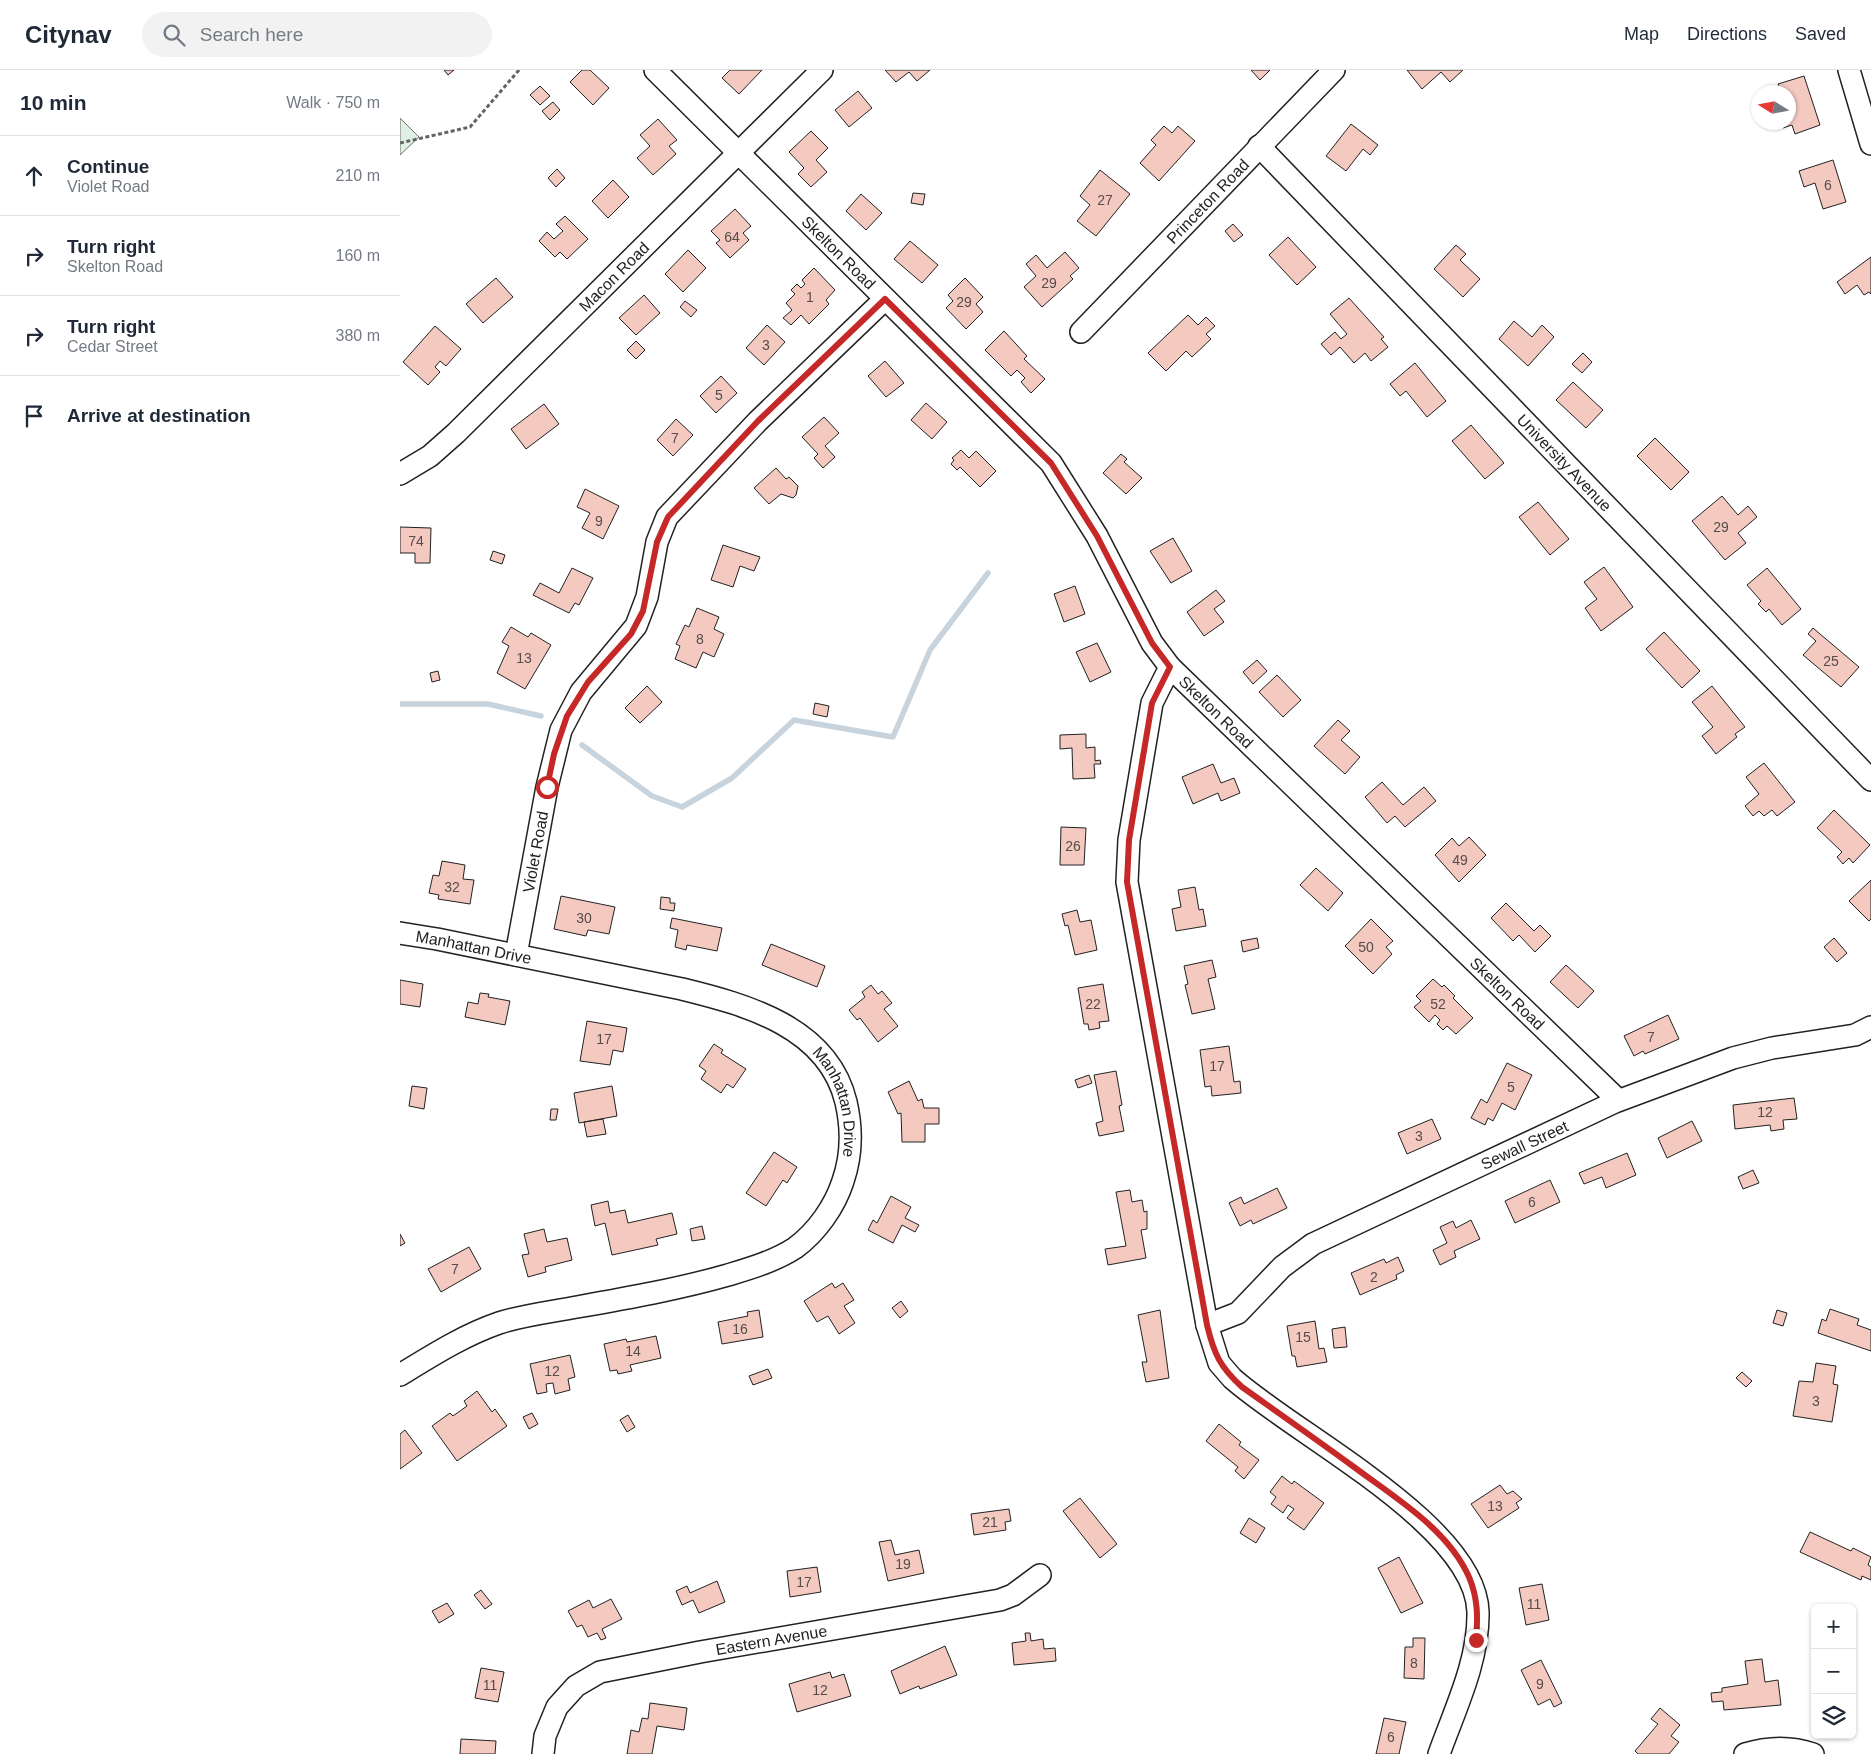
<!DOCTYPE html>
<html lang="en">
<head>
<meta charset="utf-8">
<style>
  :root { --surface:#fff; --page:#f2f2f3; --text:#1f2937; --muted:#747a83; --line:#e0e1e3 }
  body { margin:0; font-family:Helvetica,sans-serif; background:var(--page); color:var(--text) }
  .controls { position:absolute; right:15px; bottom:15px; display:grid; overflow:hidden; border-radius:8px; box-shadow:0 1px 4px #0004 }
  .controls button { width:45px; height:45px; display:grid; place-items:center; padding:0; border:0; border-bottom:1px solid var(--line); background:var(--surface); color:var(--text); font:25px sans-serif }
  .compass { position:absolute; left:1351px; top:15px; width:45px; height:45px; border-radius:50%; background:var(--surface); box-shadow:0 1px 4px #0004; rotate:281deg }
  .stop { position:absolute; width:15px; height:15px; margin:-11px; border:4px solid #c62828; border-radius:50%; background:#fff }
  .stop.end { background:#c62828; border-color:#fff; box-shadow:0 1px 5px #0008 }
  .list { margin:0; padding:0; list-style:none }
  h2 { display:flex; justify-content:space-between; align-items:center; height:65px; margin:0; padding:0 20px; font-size:21px }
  h2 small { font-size:16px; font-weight:400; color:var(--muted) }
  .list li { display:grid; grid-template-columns:32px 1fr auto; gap:15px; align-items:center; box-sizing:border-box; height:80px; padding:0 20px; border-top:1px solid var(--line) }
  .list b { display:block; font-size:19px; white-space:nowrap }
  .list p { margin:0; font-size:16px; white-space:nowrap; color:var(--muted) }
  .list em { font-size:16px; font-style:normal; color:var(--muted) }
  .icon { flex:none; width:28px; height:28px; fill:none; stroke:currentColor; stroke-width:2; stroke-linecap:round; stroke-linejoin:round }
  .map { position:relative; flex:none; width:1471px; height:1684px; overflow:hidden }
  header { display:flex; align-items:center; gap:30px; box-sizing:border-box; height:70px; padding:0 25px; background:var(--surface); border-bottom:1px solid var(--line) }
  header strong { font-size:24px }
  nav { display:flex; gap:28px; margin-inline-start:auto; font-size:18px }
  .search { width:350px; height:45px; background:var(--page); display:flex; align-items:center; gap:12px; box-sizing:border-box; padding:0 18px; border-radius:28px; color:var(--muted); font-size:19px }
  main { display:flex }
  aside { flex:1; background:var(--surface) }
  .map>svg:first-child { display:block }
  .green { fill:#e0efe3; stroke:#6f6f6f }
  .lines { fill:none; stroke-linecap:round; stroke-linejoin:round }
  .stream { stroke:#c7d3dd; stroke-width:5.5 }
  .building { fill:#f3c9c0; stroke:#222 }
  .minor-casing { stroke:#222; stroke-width:24 }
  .path { stroke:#646464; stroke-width:3; stroke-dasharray:4 2.5; stroke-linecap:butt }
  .minor { stroke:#fff; stroke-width:21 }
  .route { stroke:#c62828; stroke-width:6 }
  .labels { text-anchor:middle; stroke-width:4; stroke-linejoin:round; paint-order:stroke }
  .number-label { font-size:14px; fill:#564c4a }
  .street-label { font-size:16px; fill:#222; stroke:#fff }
</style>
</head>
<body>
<header>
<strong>Citynav</strong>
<div class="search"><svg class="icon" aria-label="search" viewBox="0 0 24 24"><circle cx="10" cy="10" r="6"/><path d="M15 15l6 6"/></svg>Search here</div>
<nav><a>Map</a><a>Directions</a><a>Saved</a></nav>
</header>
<main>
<aside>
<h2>10 min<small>Walk · 750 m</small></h2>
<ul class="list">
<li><svg class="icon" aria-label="ahead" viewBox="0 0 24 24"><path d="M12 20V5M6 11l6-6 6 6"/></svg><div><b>Continue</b><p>Violet Road</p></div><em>210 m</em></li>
<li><svg class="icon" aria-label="right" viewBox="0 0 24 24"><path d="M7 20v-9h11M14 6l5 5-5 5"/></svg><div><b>Turn right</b><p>Skelton Road</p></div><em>160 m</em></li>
<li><svg class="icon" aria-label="right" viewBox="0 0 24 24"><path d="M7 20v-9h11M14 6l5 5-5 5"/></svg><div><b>Turn right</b><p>Cedar Street</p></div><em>380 m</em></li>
<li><svg class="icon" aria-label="arrive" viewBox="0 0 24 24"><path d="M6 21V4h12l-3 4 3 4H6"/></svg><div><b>Arrive at destination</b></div></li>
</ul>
</aside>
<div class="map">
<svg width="1471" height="1684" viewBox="0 0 1471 1684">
  <rect width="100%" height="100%" fill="#fff"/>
  <!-- green -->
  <path class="green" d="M0 48 19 67 0 85Z"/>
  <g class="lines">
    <!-- stream -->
    <path class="stream" d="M0 634H88L141 646
      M182 675 252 726 282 737 332 708 394 650 493 667 530 580 588 503"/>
  </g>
  <!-- building -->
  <path class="building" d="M44 0H54L48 5Z
    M182 0H190L209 18 193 35 170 12Z
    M330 0H362L339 24 322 8Z
    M485 0H530L517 11 509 2 496 12Z
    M851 0H870L860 10Z
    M1007 0H1063L1050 12 1041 2 1022 19Z
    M1404 6 1420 55 1395 64 1392 55 1383 58 1382 52H1388V22H1381L1378 14Z
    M140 16 150 26 140 35 130 25Z
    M458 21 472 38 449 57 435 40Z
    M153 32 160 40 150 50 142 41Z
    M258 49 277 70 269 76 276 84 253 105 237 88 250 76 240 65Z
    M951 54 978 75 970 85 963 79 946 101 926 86Z
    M764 56 772 63 778 56 795 71 759 111 740 93 756 75 751 70Z
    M411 61 428 78 416 90 427 102 411 117 398 104 404 98 389 82Z
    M1433 90 1446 132 1423 139 1415 113 1404 117 1399 101Z
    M157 99 165 108 156 117 148 108Z
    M700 100 730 124 696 166 677 151 690 135 680 126Z
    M213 110 229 127 208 148 192 131Z
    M513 123 525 124 523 135 511 133Z
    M461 124 482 143 466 160 446 141Z
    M335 139 351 156 343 163 349 170 330 188 316 173 320 170 311 161Z
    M165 146 188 169 167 189 160 182 155 187 139 171 147 162 154 169 163 161 156 154Z
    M833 154 843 165 834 172 825 161Z
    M888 167 916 197 897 215 869 185Z
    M510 171 538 195 522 213 494 189Z
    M1056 175 1066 184 1060 190 1080 209 1063 227 1034 199Z
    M288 180 306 198 283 222 265 204Z
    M665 182 679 198 670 206 673 209 642 237 624 217 636 206 626 194 636 185 647 198Z
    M1471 187V224L1469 222 1464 225 1457 215 1445 224 1437 212Z
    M414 198 435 220 426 230 429 234 409 254 401 245 391 255 383 248 392 240 386 233 395 224 391 220 397 214 401 218 405 214 402 210Z
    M96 208 113 227 83 253 66 234Z
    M565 208 583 227 576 234 583 242 566 259 546 238 553 231 548 225Z
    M244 225 260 243 236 265 219 248Z
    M949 228 984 267 981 269 988 277 971 291 965 283 954 293 940 277 931 285 921 274 935 262 941 269 947 264 930 244Z
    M285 231 297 240 291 247 280 237Z
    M788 245 798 255 806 247 815 256 806 264 811 269 792 287 786 281 766 301 748 283Z
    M1114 251 1132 267 1142 255 1154 267 1128 296 1099 269Z
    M367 255 385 272 364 295 346 278Z
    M35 256 61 279 46 296 40 291 35 297 40 302 28 315 3 292Z
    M604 261 627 286 624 289 645 309 631 323 621 312 625 308 617 300 611 306 585 280Z
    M236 271 245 280 236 289 227 280Z
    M1183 283 1192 292 1182 303 1172 294Z
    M485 291 504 313 486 327 468 306Z
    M1015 293 1046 331 1027 347 1006 321 1000 326 990 314Z
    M321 306 337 323 316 343 300 326Z
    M1173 312 1203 340 1186 358 1156 330Z
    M526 333 547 352 532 369 511 350Z
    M144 334 159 354 126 379 111 359Z
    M424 347 439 363 425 376 435 387 423 398 414 388 418 384 402 367Z
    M276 349 293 365 273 386 257 370Z
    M1071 355 1104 393 1085 409 1052 371Z
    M1255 368 1289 402 1271 420 1237 386Z
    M561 380 569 388 576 381 596 401 580 417 560 397 557 400 551 394 554 390 552 388Z
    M721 384 727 389 724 392 742 408 726 424 703 403Z
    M376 398 386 409 389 407 398 416 396 425 393 428 381 424 369 434 354 418Z
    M185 419 219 436 203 469 182 458 190 443 177 437Z
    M1322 426 1338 445 1348 436 1357 447 1338 463 1346 473 1325 490 1292 451Z
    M1138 432 1169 469 1150 485 1119 447Z
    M0 457 31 458 30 493H15V483H0Z
    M773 468 792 501 771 513 750 481Z
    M323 475 360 487 354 501 340 496 333 517 311 510Z
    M93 481 105 485 102 494 90 490Z
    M1204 497 1233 537 1201 561 1185 538 1197 529 1184 512Z
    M172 498 193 508 179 535 175 533 169 543 133 525 140 513 159 523Z
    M1367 498 1401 539 1382 555 1369 539 1366 542 1358 534 1361 531 1347 515Z
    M675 516 685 544 664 552 654 524Z
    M816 520 825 531 814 539 824 552 804 566 787 542Z
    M297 538 319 547 314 559 324 564 314 587 303 582 296 598 275 589 280 576 276 574 285 555 289 557Z
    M111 557 128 567 131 563 151 575 125 619 97 603 109 576 102 572Z
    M1413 558 1459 597 1441 617 1403 585 1416 571 1408 564Z
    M1264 562 1300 601 1282 618 1246 579Z
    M697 573 711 602 690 612 676 582Z
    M857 590 867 601 853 614 843 602Z
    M38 601 40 610 32 612 30 603Z
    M877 605 901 630 883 647 859 622Z
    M247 616 262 632 240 653 225 638Z
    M1312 616 1345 657 1335 664 1337 667 1316 684 1302 666 1313 657 1292 632Z
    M415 633 429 636 427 647 413 644Z
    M938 650 950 661 941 670 960 687 945 704 914 676Z
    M686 664V678L695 677V691L700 690 701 694H694L695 708 673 709 672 678 660 679V665Z
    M1364 693 1395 732 1377 746 1372 740 1364 746 1359 741 1353 746 1345 736 1359 724 1346 707Z
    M813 694 821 713 834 708 840 723 821 731 818 723 793 734 782 707Z
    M982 712 1003 735 1024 717 1036 731 1005 757 995 746 987 753 965 727Z
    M1434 740 1470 775 1453 793 1449 788 1443 794 1437 787 1442 782 1417 758Z
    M661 757 686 758 684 795H660Z
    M1069 767 1086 785 1059 812 1035 785 1052 768 1059 776Z
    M42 791 65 795 63 809 74 810 70 834 38 829 39 825 29 823 33 805 39 806Z
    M916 798 943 823 928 841 900 815Z
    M1471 810V849L1469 851 1449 831Z
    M795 817 799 840 803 839 806 856 776 861 772 839 781 837 778 820Z
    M161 826 215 837 209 864 188 860 186 866 154 859Z
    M261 827 270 828V833H275L274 841 260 839Z
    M1106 833 1134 861 1140 855 1151 866 1135 882 1119 865 1113 871 1091 848Z
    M677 840 680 852 691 850 697 880 675 885 668 855 665 856 662 844Z
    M272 848 322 858 317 881 287 875 286 880 275 877 278 860 270 858Z
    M971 849 993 871 986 877 992 884 973 904 945 876Z
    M857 868 859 878 843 882 841 871Z
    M1434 868 1447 883 1437 892 1424 877Z
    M371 874 425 896 417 917 362 895Z
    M812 890 816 907 808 909 815 939 792 944 785 915 788 914 784 896Z
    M1166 895 1194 921 1178 938 1150 912Z
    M1033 909 1042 917 1044 915 1055 926 1053 928 1073 948 1056 964 1047 956 1043 960 1037 954 1040 950 1035 945 1029 952 1014 937 1021 931 1016 926Z
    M0 910 23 914 20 937 0 934Z
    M703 914 709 951 699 952 700 958 689 960 688 954H684L678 918Z
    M471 915 478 924 482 921 492 933 484 939 498 956 478 972 460 948 457 950 449 940 465 927 462 922Z
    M80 923 89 924 88 927 110 931 105 955 65 947 68 932 78 934Z
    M1268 945 1279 969 1245 984 1243 981 1234 986 1224 966Z
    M187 951 227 958 223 982 213 980 210 995 180 991Z
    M314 974 323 980 321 983 346 999 333 1018 327 1014 321 1023 301 1009 306 1001 299 996Z
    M829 976 834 1012 840 1011 841 1023 812 1026 811 1016 805 1017 800 980Z
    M1107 993 1132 1005 1115 1040 1102 1033 1093 1051 1088 1048 1085 1055 1071 1048 1081 1029 1087 1033Z
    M716 1001 722 1035 719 1036 724 1061 699 1066 696 1053 703 1051 694 1005Z
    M689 1005 692 1013 678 1018 675 1010Z
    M509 1011 518 1031 522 1029 524 1038H539V1054H525V1072H502L501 1043 498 1044 488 1022Z
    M12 1016 27 1018 24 1039 9 1036Z
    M212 1016 217 1046 179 1053 174 1023Z
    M1394 1028 1397 1049 1383 1050 1384 1059 1371 1061 1370 1055 1335 1059 1333 1035Z
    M151 1039H158L156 1050H150Z
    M203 1049 206 1064 187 1067 184 1052Z
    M1032 1049 1041 1069 1007 1084 998 1063Z
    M1292 1051 1302 1071 1267 1088 1258 1068Z
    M374 1082 397 1097 387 1113 383 1110 366 1136 346 1123Z
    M1227 1083 1236 1105 1206 1118 1202 1107 1184 1114 1179 1103Z
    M1353 1100 1359 1113 1343 1119 1338 1107Z
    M1150 1110 1160 1132 1115 1153 1105 1131Z
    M877 1118 887 1138 853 1154 851 1150 840 1156 829 1133 841 1127 844 1134Z
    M730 1120 732 1132 742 1130 744 1142 747 1141V1159L741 1160 746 1188 708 1195 705 1179 726 1176 716 1122Z
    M491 1126 511 1137 505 1148 519 1155 515 1162 502 1155 493 1173 468 1160 473 1150 477 1153Z
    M208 1131 210 1143 225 1140 228 1153 272 1143 277 1164 256 1169 258 1175 212 1185 205 1153 195 1156 191 1135Z
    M1071 1150 1080 1169 1054 1181 1056 1187 1040 1195 1033 1180 1047 1173 1040 1157 1053 1151 1056 1158Z
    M302 1156 305 1169 292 1171 290 1159Z
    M144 1159 147 1172 167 1168 172 1190 145 1197 146 1202 128 1207 122 1185 129 1184 124 1164Z
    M0 1164 5 1173 0 1176Z
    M69 1177 81 1199 41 1222 28 1199Z
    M998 1187 1004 1201 996 1205 997 1209 960 1225 951 1203 984 1189 986 1193Z
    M432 1213 435 1218 443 1213 454 1230 444 1236 455 1253 439 1264 428 1246 417 1252 404 1231Z
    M501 1231 508 1241 500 1248 492 1238Z
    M1430 1239 1459 1249 1457 1255 1471 1260V1281L1418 1263 1422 1249 1426 1251Z
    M359 1240 363 1267 322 1274 318 1252 348 1246 347 1242Z
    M760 1240 769 1308 746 1312 742 1292H747L738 1245Z
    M1377 1240 1387 1243 1383 1256 1373 1253Z
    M915 1251 919 1279 924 1278 927 1292 897 1297 895 1286H892L887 1256Z
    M945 1257 947 1277 934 1278 932 1259Z
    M256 1266 261 1288 230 1295 232 1301 218 1304 217 1300 210 1301 204 1274 226 1269 227 1272Z
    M170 1285 175 1307 168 1309 170 1320 155 1324 153 1313 146 1314 147 1322 137 1324 130 1294Z
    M1416 1293 1436 1296 1433 1314 1438 1315 1432 1352 1393 1346 1399 1311 1413 1312Z
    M368 1299 372 1308 353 1315 349 1306Z
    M1342 1302 1352 1311 1346 1317 1336 1308Z
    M77 1321 92 1342 95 1339 107 1356 57 1391 32 1356 50 1343 53 1346 67 1336 64 1331Z
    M132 1343 138 1354 129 1359 123 1347Z
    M228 1345 235 1357 227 1362 220 1350Z
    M819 1354 841 1372 839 1375 859 1390 844 1409 835 1401 838 1397 806 1371Z
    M5 1360 22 1383 0 1399V1364Z
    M882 1406 892 1414 894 1411 924 1433 904 1460 887 1448 894 1439 888 1435 883 1443 871 1434 876 1427 870 1422Z
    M1100 1415 1107 1424 1113 1421 1122 1429 1116 1433 1119 1438 1088 1458 1071 1434Z
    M680 1428 717 1474 700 1488 663 1441Z
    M609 1439 611 1451 605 1452 606 1460 574 1465 571 1444Z
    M849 1448 865 1458 856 1473 840 1463Z
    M1410 1462 1451 1481 1453 1478 1471 1487 1468 1495 1471 1497V1510L1462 1506 1461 1510 1400 1482Z
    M491 1470 495 1485 519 1480 524 1503 488 1511 479 1472Z
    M999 1487 1023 1533 1001 1543 978 1498Z
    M417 1497 421 1522 390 1527 387 1501Z
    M317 1511 325 1532 299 1543 293 1530 282 1535 276 1521 287 1516 290 1523Z
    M1142 1514 1149 1550 1126 1555 1119 1518Z
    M81 1520 92 1534 85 1539 74 1525Z
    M211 1529 222 1549 202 1559 206 1568 201 1570 197 1563 188 1567 182 1555 177 1557 168 1541 189 1530 193 1538Z
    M47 1533 54 1544 39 1553 32 1541Z
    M625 1563H630L631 1571 643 1569 644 1579 655 1578 656 1591 614 1595 612 1573 626 1571Z
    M1013 1568H1025L1024 1609 1004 1608 1005 1577H1013Z
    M545 1576 557 1605 520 1619 519 1616 500 1624 491 1601Z
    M1362 1589 1365 1612 1378 1610 1381 1635 1324 1640 1323 1631 1312 1632 1311 1623 1322 1622V1618L1348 1614 1345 1591Z
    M1141 1590 1162 1633 1154 1637 1150 1629 1138 1635 1121 1600Z
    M81 1598 104 1602 98 1632 75 1628Z
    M430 1602 432 1608 444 1604 451 1626 397 1642 389 1614Z
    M250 1633 287 1638 284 1660 257 1656 252 1684H227L231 1660 239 1662 242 1648 248 1649Z
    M1260 1638 1280 1655 1271 1666 1279 1672 1269 1684H1238L1235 1681 1258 1654 1251 1649Z
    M984 1648 1006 1652 999 1684H976Z
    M61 1669 96 1671 95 1684H60Z"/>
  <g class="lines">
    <!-- minor casing -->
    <g class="minor-casing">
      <g id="minor">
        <path id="s1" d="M255 0 651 393 697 466 752 573 770 597 1218 1030"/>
        <path d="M1449 0 1471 74"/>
        <path id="s2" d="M859 76 1471 710"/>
        <path id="s3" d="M681 262 934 0"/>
        <path id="s4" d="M0 404 30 386 56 363 422 0"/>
        <path d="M770 597 752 633 729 770 727 812 807 1255 819 1293 832 1308C894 1364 1076 1455 1078 1542 1079 1591 1055 1639 1039 1684"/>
        <path id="s5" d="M0 863 37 869 282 919C347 935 428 957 446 1032 452 1058 452 1085 443 1111 435 1136 417 1162 395 1178 375 1191 351 1198 328 1205 279 1219 228 1228 177 1237 151 1242 124 1245 99 1253 64 1265 31 1286 0 1305"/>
        <path id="s6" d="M116 885 147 717 161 660 181 622 236 556 247 527 257 472 267 447 358 351 485 229"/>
        <path id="s7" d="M807 1255 838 1243 882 1197 913 1174 1215 1032 1333 988 1372 978 1455 965 1471 957"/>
        <path id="s8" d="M143 1684 145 1666 157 1637 176 1616 200 1602 300 1582 600 1530 613 1525 640 1505"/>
        <path d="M1345 1684C1368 1677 1390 1676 1413 1684"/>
      </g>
    </g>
    <!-- path -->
    <path class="path" d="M0 73 70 57 119 0"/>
    <!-- minor -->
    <use href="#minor" class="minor"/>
  </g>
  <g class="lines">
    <!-- route -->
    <path class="route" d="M147 717 154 684 167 646 188 612 231 564 243 541 257 472 268 447 358 351 485 229 651 393 697 466 752 573 770 597 752 633 729 770 727 812 807 1255C814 1284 820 1297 842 1317 880 1344 917 1370 954 1397 994 1427 1048 1459 1069 1507 1078 1528 1078 1548 1076 1570"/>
  </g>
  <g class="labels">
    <!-- number labels -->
    <g class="number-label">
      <text x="1428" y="120">6</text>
      <text x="705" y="135">27</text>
      <text x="332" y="172">64</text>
      <text x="649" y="218">29</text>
      <text x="410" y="232">1</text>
      <text x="564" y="237">29</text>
      <text x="366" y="280">3</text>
      <text x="319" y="330">5</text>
      <text x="275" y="373">7</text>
      <text x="199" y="456">9</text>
      <text x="1321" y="462">29</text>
      <text x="16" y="476">74</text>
      <text x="300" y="574">8</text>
      <text x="124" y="593">13</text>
      <text x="1431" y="596">25</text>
      <text x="673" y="781">26</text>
      <text x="1060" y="795">49</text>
      <text x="52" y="822">32</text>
      <text x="184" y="853">30</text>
      <text x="966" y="882">50</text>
      <text x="693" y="939">22</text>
      <text x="1038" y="939">52</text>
      <text x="1251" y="972">7</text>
      <text x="204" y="974">17</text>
      <text x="817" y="1001">17</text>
      <text x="1111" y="1022">5</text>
      <text x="1365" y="1047">12</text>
      <text x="1019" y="1071">3</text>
      <text x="1132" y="1137">6</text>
      <text x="55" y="1204">7</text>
      <text x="974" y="1212">2</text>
      <text x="340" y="1264">16</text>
      <text x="903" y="1272">15</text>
      <text x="233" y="1286">14</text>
      <text x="152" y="1306">12</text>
      <text x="1416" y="1336">3</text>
      <text x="1095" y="1441">13</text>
      <text x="590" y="1457">21</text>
      <text x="503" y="1499">19</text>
      <text x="404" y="1517">17</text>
      <text x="1134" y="1539">11</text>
      <text x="1014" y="1598">8</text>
      <text x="1140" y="1619">9</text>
      <text x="90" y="1620">11</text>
      <text x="420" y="1625">12</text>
      <text x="991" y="1672">6</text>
    </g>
    <!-- street labels -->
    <g class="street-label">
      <text dy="6" stroke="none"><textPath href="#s3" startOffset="182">Princeton Road</textPath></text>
      <text dy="6" stroke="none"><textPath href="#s1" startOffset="259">Skelton Road</textPath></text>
      <text dy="6" stroke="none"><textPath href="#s4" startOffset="292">Macon Road</textPath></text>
      <text dy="6" stroke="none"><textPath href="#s2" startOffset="440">University Avenue</textPath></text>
      <text dy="6" stroke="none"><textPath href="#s1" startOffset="859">Skelton Road</textPath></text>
      <text dy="6" stroke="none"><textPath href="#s6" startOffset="105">Violet Road</textPath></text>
      <text dy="6" stroke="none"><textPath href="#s5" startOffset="75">Manhattan Drive</textPath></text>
      <text dy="6" stroke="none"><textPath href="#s1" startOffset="1264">Skelton Road</textPath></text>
      <text dy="6" stroke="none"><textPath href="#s5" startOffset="495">Manhattan Drive</textPath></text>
      <text dy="6" stroke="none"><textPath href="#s7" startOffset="369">Sewall Street</textPath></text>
      <text dy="6" stroke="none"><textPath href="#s8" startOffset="280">Eastern Avenue</textPath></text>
    </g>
  </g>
</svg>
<div class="controls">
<button>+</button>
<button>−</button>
<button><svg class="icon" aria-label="layers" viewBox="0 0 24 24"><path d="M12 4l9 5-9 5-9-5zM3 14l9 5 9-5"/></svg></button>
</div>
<svg class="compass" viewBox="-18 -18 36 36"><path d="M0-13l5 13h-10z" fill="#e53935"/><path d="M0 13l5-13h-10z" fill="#747a83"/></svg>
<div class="stop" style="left:147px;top:717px"></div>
<div class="stop end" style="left:1076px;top:1570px"></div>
</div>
</main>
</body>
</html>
